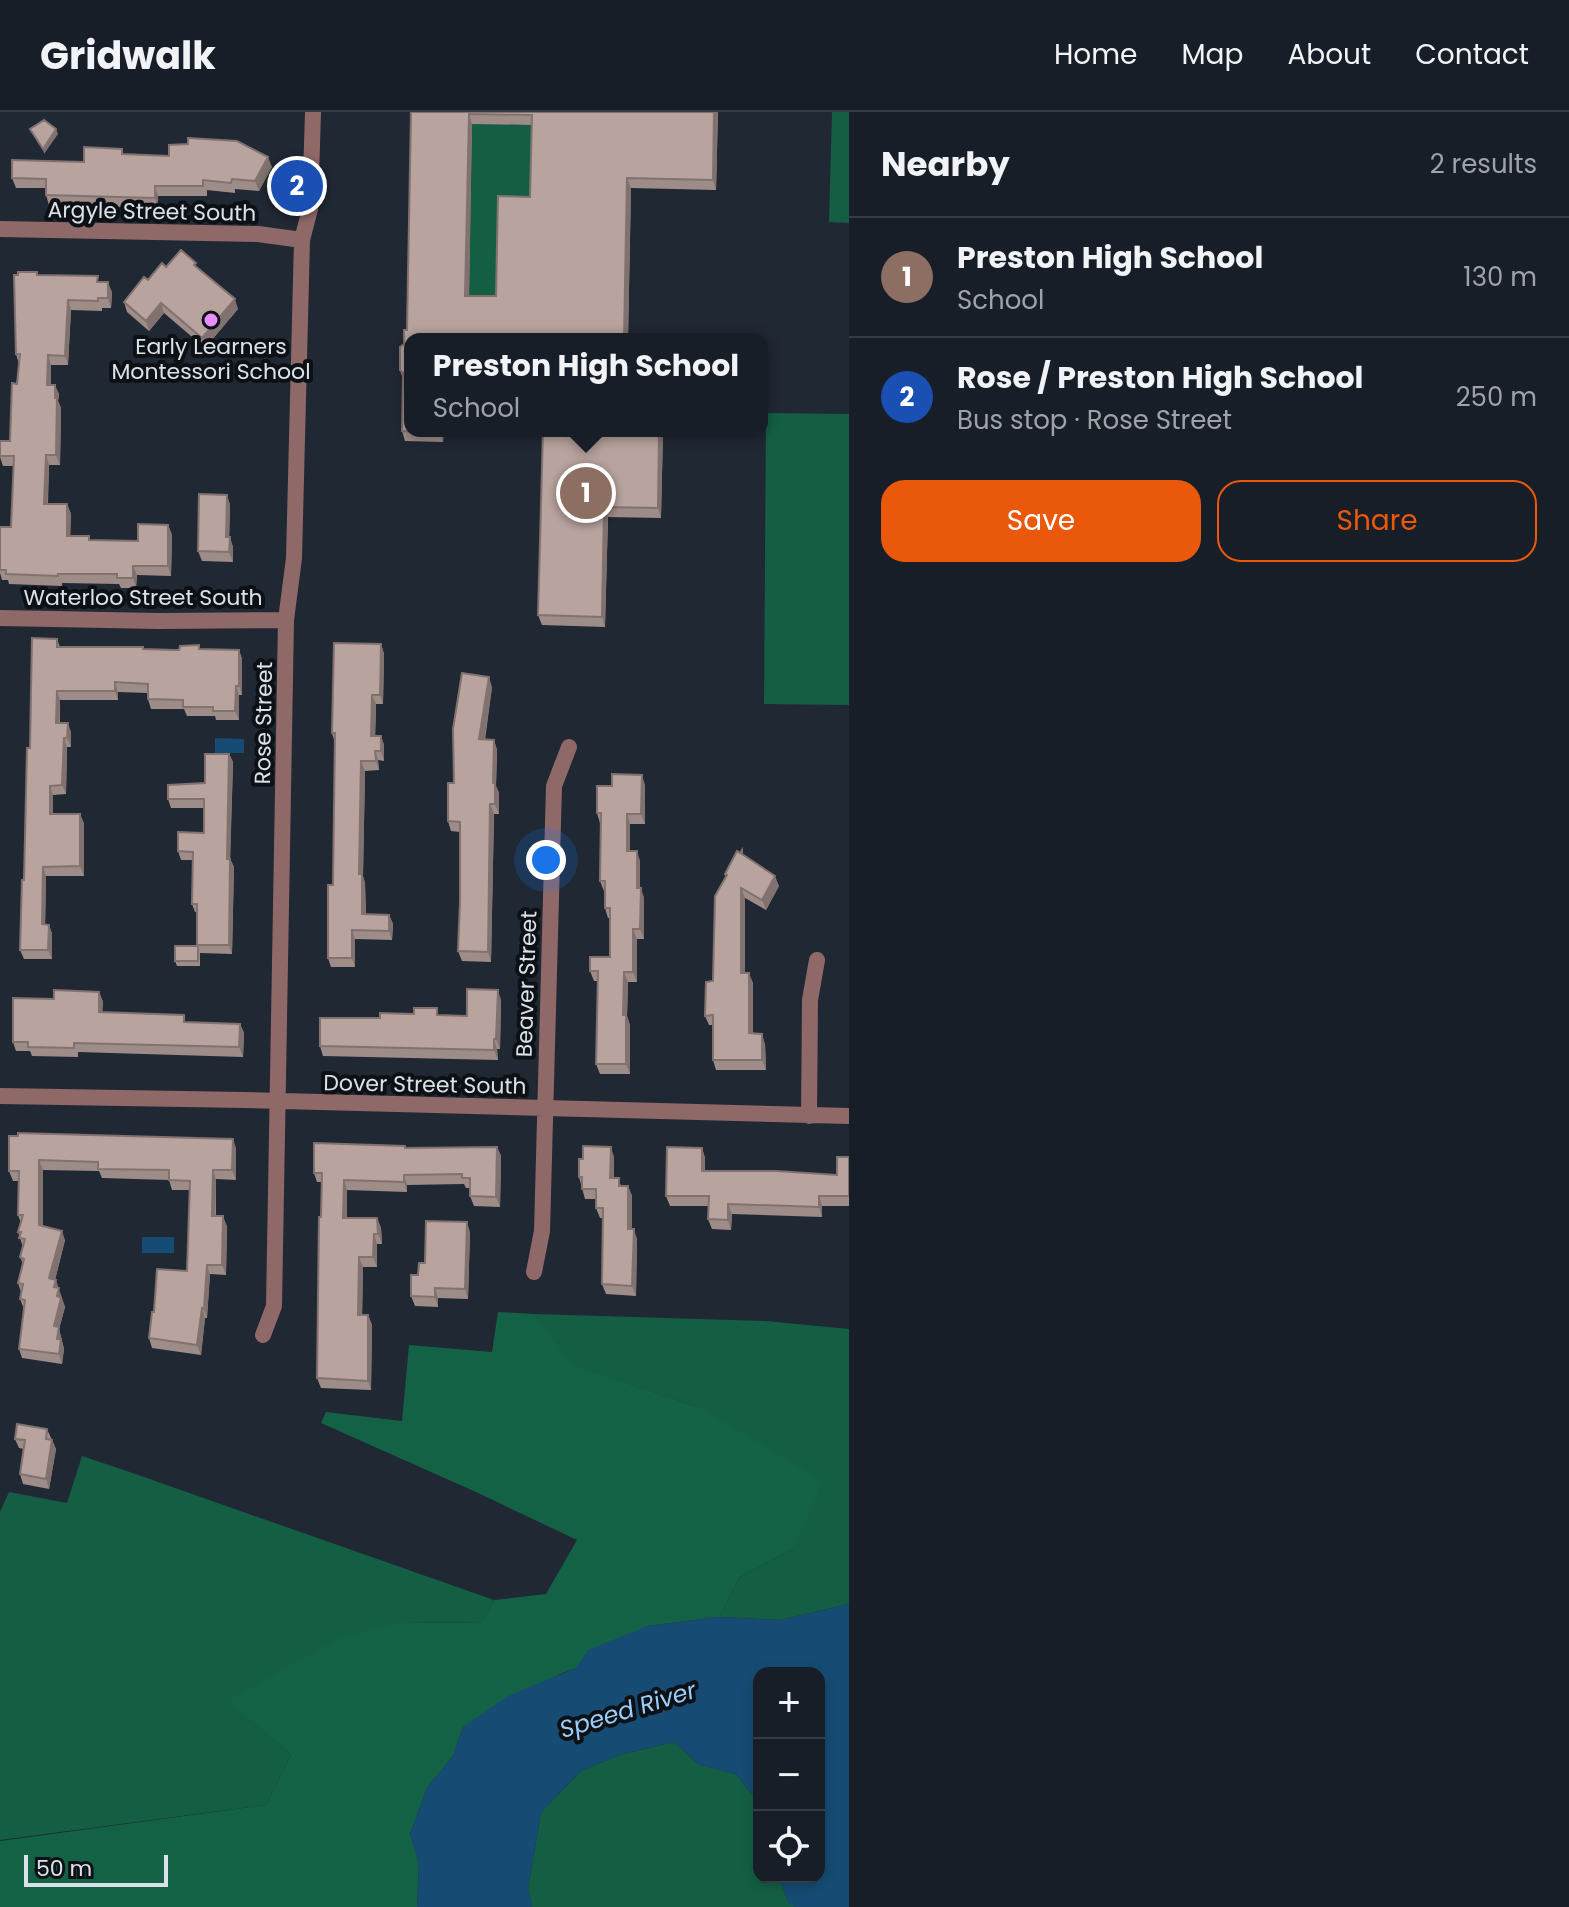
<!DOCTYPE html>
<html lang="en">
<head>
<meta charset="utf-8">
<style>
  :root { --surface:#181e27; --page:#21272f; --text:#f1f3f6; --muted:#9fa2a7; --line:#363c44; --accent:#ea580c }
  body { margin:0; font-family:Poppins,sans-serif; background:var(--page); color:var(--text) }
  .controls { position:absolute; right:24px; bottom:24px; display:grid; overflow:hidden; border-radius:16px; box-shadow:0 4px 12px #0003 }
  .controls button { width:72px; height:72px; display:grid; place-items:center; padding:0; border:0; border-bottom:2px solid var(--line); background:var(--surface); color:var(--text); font:40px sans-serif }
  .scale { position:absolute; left:24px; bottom:20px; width:144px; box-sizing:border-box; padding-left:8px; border:4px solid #dbe1e9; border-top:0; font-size:22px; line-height:28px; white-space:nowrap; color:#dbe1e9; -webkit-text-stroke:6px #0d1116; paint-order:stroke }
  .you { position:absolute; left:546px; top:748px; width:28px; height:28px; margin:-20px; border:6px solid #fff; border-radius:50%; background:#1a73e8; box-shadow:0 0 0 12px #1a73e833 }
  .badge { display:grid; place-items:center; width:52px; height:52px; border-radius:50%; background:var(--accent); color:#fff; font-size:26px; font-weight:700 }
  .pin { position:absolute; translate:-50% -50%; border:4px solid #fff; box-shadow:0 2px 8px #0006 }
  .popup { position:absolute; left:404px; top:221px; width:364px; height:104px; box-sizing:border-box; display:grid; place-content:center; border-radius:16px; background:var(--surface); filter:drop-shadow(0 2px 6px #0005); font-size:26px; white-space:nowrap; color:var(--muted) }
  .popup b { font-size:30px; color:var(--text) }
  .popup::after { content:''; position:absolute; left:50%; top:100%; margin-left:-16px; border:16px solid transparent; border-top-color:var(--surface) }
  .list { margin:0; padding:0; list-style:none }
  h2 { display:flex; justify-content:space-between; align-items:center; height:104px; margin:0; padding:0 32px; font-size:34px }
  h2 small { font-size:26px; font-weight:400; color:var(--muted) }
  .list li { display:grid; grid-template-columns:52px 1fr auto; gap:24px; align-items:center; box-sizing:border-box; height:120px; padding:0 32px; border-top:2px solid var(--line) }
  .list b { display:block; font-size:30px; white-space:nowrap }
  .list p { margin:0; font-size:26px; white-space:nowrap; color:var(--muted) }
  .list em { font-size:26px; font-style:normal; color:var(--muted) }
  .actions { display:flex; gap:16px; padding:24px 32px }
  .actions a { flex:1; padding:18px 0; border:2px solid var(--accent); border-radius:24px; text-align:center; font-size:28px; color:var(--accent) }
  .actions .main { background:var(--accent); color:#fff }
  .icon { flex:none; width:44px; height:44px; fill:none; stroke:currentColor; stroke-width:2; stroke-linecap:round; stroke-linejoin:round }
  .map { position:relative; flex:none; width:849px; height:1795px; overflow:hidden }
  header { display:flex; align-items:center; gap:48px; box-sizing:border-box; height:112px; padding:0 40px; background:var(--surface); border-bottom:2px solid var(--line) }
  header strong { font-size:38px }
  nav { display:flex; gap:44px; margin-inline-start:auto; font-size:28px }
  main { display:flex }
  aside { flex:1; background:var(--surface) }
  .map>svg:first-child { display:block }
  .green { fill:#145f44 }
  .forest { fill:#136246 }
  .water { fill:#164c73 }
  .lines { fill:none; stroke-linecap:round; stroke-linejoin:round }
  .minor { stroke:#8f6968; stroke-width:16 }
  .wall { fill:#9e8c88; fill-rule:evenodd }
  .shaded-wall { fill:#81726f }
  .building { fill:#b8a39e; stroke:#81726f; stroke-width:2; fill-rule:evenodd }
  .poi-dot { fill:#ea8dfd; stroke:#0d1116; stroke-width:3 }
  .labels { text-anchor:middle; stroke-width:8; stroke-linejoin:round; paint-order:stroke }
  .street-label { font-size:22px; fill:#dbe1e9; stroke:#0d1116 }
  .poi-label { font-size:22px; fill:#dbe1e9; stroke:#0d1116 }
  .water-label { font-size:24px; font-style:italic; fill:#9acefb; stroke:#0d1116 }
</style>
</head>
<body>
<header>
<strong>Gridwalk</strong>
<nav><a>Home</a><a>Map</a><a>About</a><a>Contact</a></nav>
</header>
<main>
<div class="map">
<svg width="849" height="1795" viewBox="0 0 849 1795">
  <rect width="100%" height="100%" fill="#202834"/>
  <!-- green -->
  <path class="green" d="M832 0H849V111L829 110Z
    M472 12 536 13 534 95 500 194H469Z
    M766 301 849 302V593L764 592Z
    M535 1202 765 1209 849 1217V1492L780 1508 719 1505 740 1465 793 1437 698 1295 572 1253Z
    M82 1344 124 1358 494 1488 481 1511 401 1510 229 1589 291 1643 266 1693 0 1728V1400L9 1380 67 1391Z
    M674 1630 698 1652 736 1662 759 1692V1765H778L789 1791 796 1795H532L528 1776 541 1700 581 1659 619 1643Z"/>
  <!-- forest -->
  <path class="forest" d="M498 1200 535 1202 573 1253 698 1295 823 1369 793 1437 740 1465 719 1505 648 1514 576 1556 560 1562 463 1615 453 1644 427 1676 410 1722 419 1751 417 1795H0V1729L266 1693 291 1643 228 1589 337 1527 401 1510 481 1511 494 1488 546 1482 577 1428 476 1380 321 1311 326 1300 402 1309 409 1233 492 1240Z"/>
  <!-- water -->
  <path class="water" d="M215 626 244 627V641H215Z
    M142 1125H174V1141H142Z
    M849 1492V1795H796L789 1792 778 1765H819V1561H759V1692L736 1662 698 1652 674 1630 619 1643 581 1659 541 1700 528 1776 532 1795H417L419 1751 410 1722 427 1676 453 1644 463 1615 508 1584 576 1556 588 1538 648 1514 719 1505 780 1508Z"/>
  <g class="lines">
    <!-- minor -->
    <path class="minor" d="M0 117 258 122 302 128
      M0 506 158 509 286 508
      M0 984 244 988 849 1004
      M809 1004 810 888 817 848
      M534 1160 542 1119 554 674 569 635
      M263 1223 274 1194 286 508 294 446 302 128 310 97 313 0"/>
  </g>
  <!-- wall -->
  <path class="wall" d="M411 0H718L716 78 631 76 628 227H410L444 319 443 330 405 329 402 319 403 267 400 258 407 218ZM472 12 532 13 530 85 496 184H469Z
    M124 42 272 55 259 79 235 77V81L207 78V84H158V96L49 93 46 83V76H16L12 66Z
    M166 155 198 156 238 197 205 236 164 201 149 219 127 200 124 190Z
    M37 160 38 163 100 170 112 180 111 196H102V199L71 198 68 253H51V273L59 282 58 289 61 296 60 353H49L48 392H67L71 402 70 424 91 428 138 429 168 413 172 423 171 464 137 463 136 476H121L119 472 62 471V474L9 472 8 468H2L0 461V415H11L14 354H3L0 345V329H10L17 272 19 252 16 242 18 163Z
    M517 319H663L661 406 608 405 605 515 542 513 538 503 543 325 519 324Z
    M227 383 230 393 229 425 233 435V450L202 449 198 439Z
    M57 527 60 535 175 538 199 533 200 537 239 538 242 547V583H239V608H216L215 604H187L184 597H151L148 587V581L118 580V588H60V611L71 620V635H67L66 682 53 683V702L84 711V764H46L45 812 49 813 52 822V847H24L20 838 30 636Z
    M381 532 384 542 383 592H376L375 624H381L384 633V649L378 648 379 658 365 659 363 764 365 771 366 802 389 803 393 812 392 828 355 827V855H331L328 846 333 773 335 631 332 621Z
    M492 575 485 628H494L497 638 496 674 499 681V702H494L491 850 462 849 458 839 460 789V720L451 719 448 709 454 671Z
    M229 642 233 650 230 747 234 755 232 842 200 841V854H177L175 849 198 834 197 800H195L192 792 193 748H181L178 739 204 721V696H171L168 687 205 671Z
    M645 673V712H630V739L640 749V776L644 786V827H637V870H628L627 904 630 913V962H600L596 952 598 869H594L590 859 610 845V806H608L605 796V779H604L600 769V711L597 701Z
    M743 743 779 774 766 798 745 786V861L753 871V921L765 932 766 958H716L713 948V913H709L705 904 713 869 726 765 725 762Z
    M99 880 103 890 102 900 186 910 240 912 244 921 243 945 78 940V945L32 944 30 939H16L13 930 54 887Z
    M501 888 500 937H497L498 948 323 944 320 934 380 906 439 903 467 904Z
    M9 1024 236 1036V1068L216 1067V1104L227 1114 226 1163 210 1162 207 1206H205L201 1243 152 1236 149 1226 154 1200 187 1159 190 1078H172L169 1068 102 1066 99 1059 43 1058V1114L65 1128 55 1168 65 1195 59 1217 64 1237 62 1252 22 1246 19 1237 24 1197 20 1187 21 1180 18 1171 23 1152 20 1145 23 1135 18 1120 21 1111 18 1103 19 1069H13L9 1059Z
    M497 1035 501 1044 500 1095 474 1094 470 1084V1076H466L464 1072 407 1073V1080L347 1078V1106H377L381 1116 382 1132H377V1155H363L362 1203H368L372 1213 371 1278 321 1276 317 1266 322 1070H317L314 1061 405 1036Z
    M702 1036 705 1046V1059L837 1063 849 1045V1094H822V1105L732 1102 731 1118 712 1117 708 1107 709 1094H670L666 1084Z
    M614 1045V1066L622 1074H628L632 1084V1117L637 1127 636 1184 606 1182 602 1172 603 1106H600L596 1096V1087H585L579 1065Z
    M470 1120 468 1187 438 1186V1195L415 1194 411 1184 418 1163 425 1151Z
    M47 1317 56 1337 49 1377 23 1372 20 1362 24 1337 19 1336 15 1327Z"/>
  <!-- shaded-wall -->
  <path class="shaded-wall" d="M714 0H718L716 78 713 68Z
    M469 2 472 12 469 194 465 184Z
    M56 17 58 22 44 42 43 37Z
    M268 45 272 55 259 79 255 69Z
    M627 66 631 76 628 227H624Z
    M155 74 158 84V96L155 86Z
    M108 170 112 180 111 196 108 186Z
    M235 187 238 197 205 236 202 226Z
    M68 188 71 198 68 253 65 244Z
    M161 191 164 201 149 219 146 209Z
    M48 243 51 253V282L47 273Z
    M55 273 59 282 58 289 61 296 60 353 56 343Z
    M440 319H444L443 330 440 320Z
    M659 319H663L661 406 658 396Z
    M46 343 49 353 47 402 44 392Z
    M227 383 230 393 229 435 226 425Z
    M67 392 71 402 70 434 67 424Z
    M604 395 608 405 605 515 602 505Z
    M168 413 172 423 171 464 168 454Z
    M230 425 233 435V450L229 440Z
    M133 454 137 463 136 476 133 466Z
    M381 532 384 542 383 592 380 583Z
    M239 538 242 547V583L239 574Z
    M489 565 492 575 483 637 479 627Z
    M115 570 118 580V588L115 579Z
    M236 574 239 583V608L235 599Z
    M57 579 60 588 59 620 56 611Z
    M372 583 376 592 375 633 371 624Z
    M68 611 71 620V635L67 626Z
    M381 624 384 633V649L381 639Z
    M64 626 67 635 66 682 62 673Z
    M494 628 497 638 496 674 499 681V702L495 692 493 671Z
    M375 639 378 648 379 658 376 649Z
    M229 642 233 650 230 755 227 747Z
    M361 649 365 659 363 764 365 771 366 812 362 802 359 762Z
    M642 663 645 673V712L641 702Z
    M50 674 53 683V711L50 702Z
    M490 692 494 702 491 850 488 840Z
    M80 702 84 711V764L80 754Z
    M627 702 630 712V749L627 739Z
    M637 739 640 749V786L637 776Z
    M230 747 234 755 232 842 229 833Z
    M43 755 46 764 45 822 42 812Z
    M775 764 779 774 766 798 762 788Z
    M641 776 644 786V827L640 817Z
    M741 776 745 786V871L741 861Z
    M389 803 393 812 392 828 389 819Z
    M49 813 52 822V847L48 838Z
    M633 817 637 827V870L633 860Z
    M352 818 355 827V855L352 846Z
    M624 860 628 870 627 904 630 913V962L626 952 623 903Z
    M749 861 753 871V931L749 921Z
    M498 878 501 888 500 937 496 927Z
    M99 880 103 890 102 909 99 900Z
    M240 912 244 921 243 945 239 935Z
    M762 922 765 932 766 958 762 948Z
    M494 927 497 937 498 948 494 938Z
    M233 1027 236 1036V1068L232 1058Z
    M497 1035 501 1044 500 1095 496 1085Z
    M611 1035 614 1045V1076L610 1066Z
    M702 1036 705 1046V1069L702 1059Z
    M39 1048 43 1058V1123L39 1113Z
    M213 1058 216 1067 215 1114 212 1104Z
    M404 1063 407 1073V1080L404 1070Z
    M344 1068 347 1078V1115L343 1106Z
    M628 1074 632 1084V1127L628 1117Z
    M819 1084 822 1094V1105L819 1095Z
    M728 1092 732 1102 731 1118 728 1108Z
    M223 1104 227 1114 226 1163 222 1153Z
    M377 1106 381 1116 382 1132 378 1122Z
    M467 1110 470 1120 468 1187 465 1177Z
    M634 1117 637 1127 636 1184 632 1174Z
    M62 1119 65 1128 53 1176 49 1166Z
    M374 1122 377 1132V1155L373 1145Z
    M359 1145 363 1155 362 1213 358 1203Z
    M207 1153 210 1162 207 1206 204 1197Z
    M56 1168 65 1195 59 1217 64 1237 62 1252 59 1242 54 1214V1175Z
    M435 1176 438 1186V1195L435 1185Z
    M202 1196 205 1206 201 1243 197 1233Z
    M368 1203 372 1213 371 1278 368 1269Z
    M52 1328 56 1337 49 1377 46 1367Z"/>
  <!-- building -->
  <path class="building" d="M411 0H714L713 68 627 66 624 227H410V319H440V320L402 319 403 261 400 258V235L404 232V218H407ZM469 2 532 3 530 85 498 84 496 184H465Z
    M44 8 56 17 43 37 30 17Z
    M188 26 237 29 268 45 255 69 232 67 231 71 203 68V74H155V86L46 83V67L12 66V48L84 50V35L122 37V42L169 44V33L188 32Z
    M181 138 196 151 194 153 235 187 202 226 161 191 146 209 124 190 144 165 148 168 162 151 166 155Z
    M18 160H37V163L98 164 97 170H108V186H98V189L68 188 65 244 48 243 47 273H55V286H57L56 343H46L44 392H67V424H89V428L138 429V412L168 413V454H133V466H117V462H58V464L6 462V458H0V415H11L12 392 14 344H0V329H10L12 271 17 272 20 242H16L14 163H18Z
    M543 319H659L658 396 604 395 602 505 538 503Z
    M199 382 227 383 226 425H230L229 440 198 439Z
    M32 526 57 527V535H143V537L175 538H179L180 534 199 533V537L239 538V574H236L235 599H213V595H183V588L148 587V572L115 570V579H57L56 611H68L67 626H64L62 673 50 674V702H80V754L43 755 42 812 49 813 48 838H20L22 768H24L27 636H30Z
    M334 531 381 532 380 583H372L371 624H381V639H375L376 649H361L359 762H362V802L389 803V819L352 818V846H328V773H333L335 621H332Z
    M462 561 489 565 479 627 494 628 493 671H495V692H490L488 840 458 839 460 789V710L448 709V671H454L453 617Z
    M205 642H229L227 747H230L229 833H197V792H192L193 740 178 739V720L204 721V687H168V673L205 671Z
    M612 662 642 663 641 702H627V739H637V776H641L640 817H633V860H624L623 903H626V952H596L598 859H590V845H610V796H605V769H600L601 701H597V674H612Z
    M742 738V742L775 764 762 788 741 776V861H749V921L762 922V948H713V903L705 904 706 870 713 869 715 784 727 763 725 762 737 739 740 741Z
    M175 834H198V849H175Z
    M467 877 498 878 496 927H494V938L320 934V906H380V901L414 902V896H437V903L467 904Z
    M54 878 99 880V900L184 903V910L240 912 239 935 74 931V936L28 935V930H13V886L54 887Z
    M18 1021 233 1027 232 1058H213L212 1104H223L222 1153H207L204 1197 202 1196 197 1233 149 1226 152 1200H154L157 1157 187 1159 190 1069 169 1068V1058L98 1057V1050L39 1048V1113L62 1119 49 1166 56 1168 54 1175 59 1176 57 1184 61 1186 54 1214 59 1215 57 1227H61L59 1242 19 1237 25 1188 20 1187 23 1172 18 1171 24 1147 20 1145 25 1127 19 1126 21 1120H18L23 1103H18L19 1059H9V1024H18Z
    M314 1031 405 1034V1036L497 1035 496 1085 470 1084V1066H462V1062L404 1063V1070L344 1068 343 1106H377L378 1122H374L373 1145H359L358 1203H368V1269L317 1266 319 1105H321L322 1061H314Z
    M583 1034 611 1035 610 1066H619V1074H628V1117H634L632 1174 602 1172 603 1096H596V1077H582V1065H579V1047H583Z
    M667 1035 702 1036V1059H776L837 1063V1045H849V1084H819V1095L728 1092V1108L708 1107 709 1084H666Z
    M426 1109 467 1110 465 1177 435 1176V1185L411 1184V1163H418L419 1151H425Z
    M17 1312 47 1317 46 1327 52 1328 46 1367 20 1362 25 1328 15 1327Z"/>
  <!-- markers -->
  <circle class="poi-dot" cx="211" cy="208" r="8"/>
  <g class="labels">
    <!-- street labels -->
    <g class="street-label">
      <text transform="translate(152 99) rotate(1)" y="8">Argyle Street South</text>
      <text x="143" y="493">Waterloo Street South</text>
      <text transform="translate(263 611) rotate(-89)" y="8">Rose Street</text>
      <text transform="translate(526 872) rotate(-88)" y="8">Beaver Street</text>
      <text transform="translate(425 972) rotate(1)" y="8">Dover Street South</text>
    </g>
    <!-- poi labels -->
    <g class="poi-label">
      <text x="211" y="242">Early Learners<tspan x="211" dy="25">Montessori School</tspan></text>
    </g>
    <!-- water labels -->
    <g class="water-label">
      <text transform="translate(628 1598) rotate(-17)" y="8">Speed River</text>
    </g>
  </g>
</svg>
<div class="controls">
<button>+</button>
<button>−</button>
<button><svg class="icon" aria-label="locate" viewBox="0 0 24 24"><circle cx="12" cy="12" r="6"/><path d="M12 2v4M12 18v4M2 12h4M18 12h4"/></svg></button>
</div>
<div class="scale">50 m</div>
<div class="you"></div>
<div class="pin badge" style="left:586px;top:381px;background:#8d6e63">1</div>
<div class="popup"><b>Preston High School</b>School</div>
<div class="pin badge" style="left:297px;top:74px;background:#1a4fb4">2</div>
</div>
<aside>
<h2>Nearby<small>2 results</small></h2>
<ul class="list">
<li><span class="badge" style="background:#8d6e63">1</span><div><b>Preston High School</b><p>School</p></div><em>130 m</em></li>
<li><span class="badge" style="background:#1a4fb4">2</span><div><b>Rose / Preston High School</b><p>Bus stop · Rose Street</p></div><em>250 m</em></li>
</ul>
<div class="actions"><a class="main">Save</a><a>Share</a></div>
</aside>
</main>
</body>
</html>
